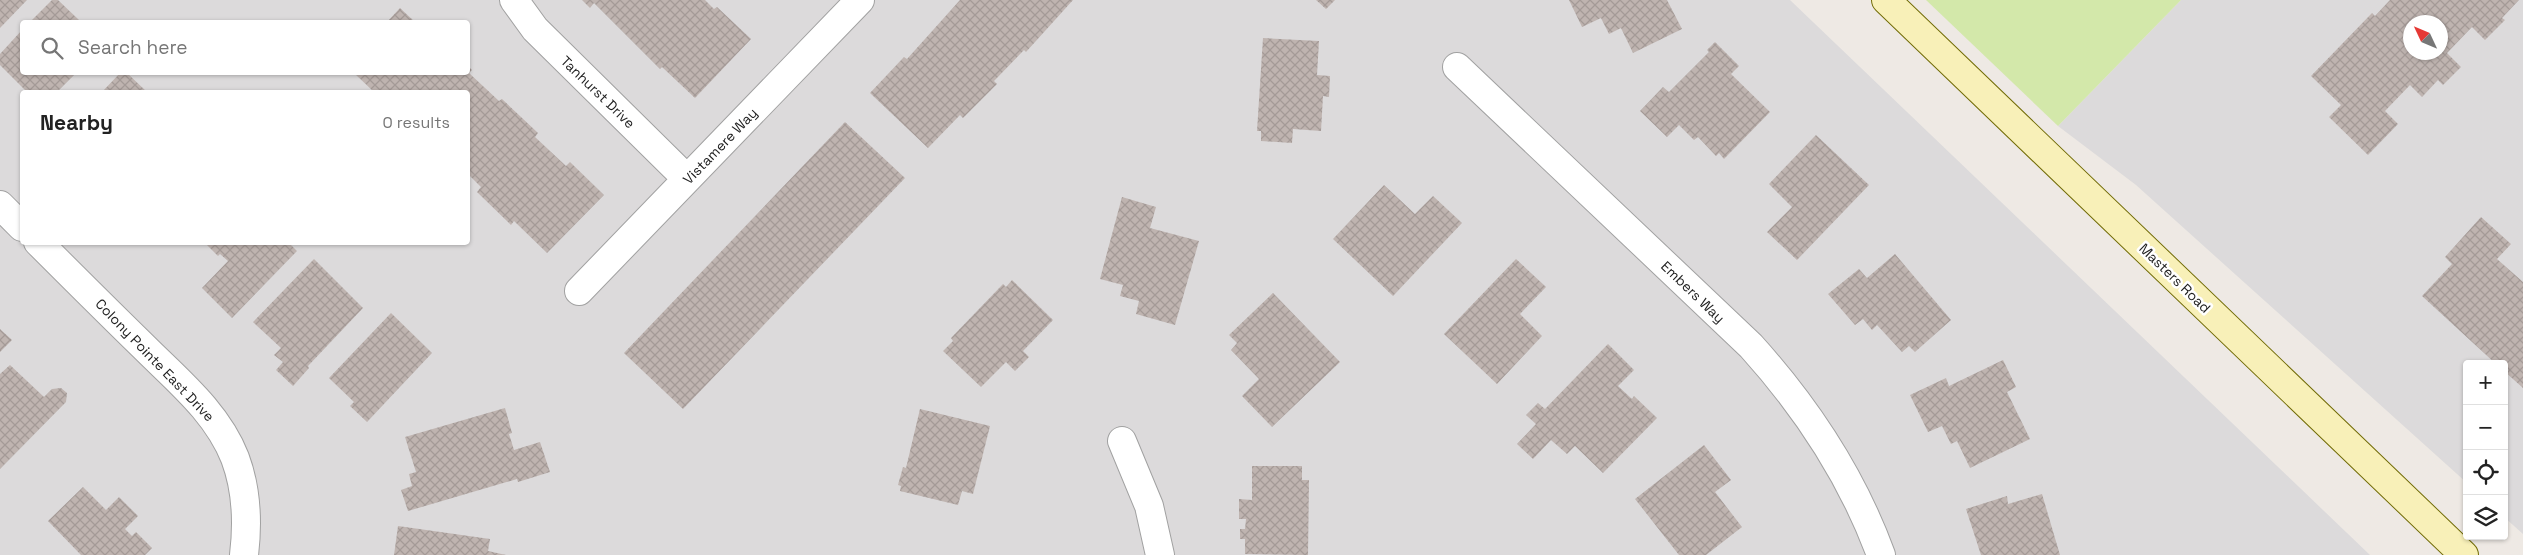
<!DOCTYPE html>
<html lang="en">
<head>
<meta charset="utf-8">
<style>
  :root { --surface:#fff; --page:#f6f6f6; --text:#222; --muted:#767676; --line:#e0e0e0 }
  body { margin:0; font-family:"Space Grotesk",sans-serif; background:var(--page); color:var(--text) }
  .controls { position:absolute; right:15px; bottom:15px; display:grid; overflow:hidden; border-radius:5px; box-shadow:0 1px 4px #0004 }
  .controls button { width:45px; height:45px; display:grid; place-items:center; padding:0; border:0; border-bottom:1px solid var(--line); background:var(--surface); color:var(--text); font:25px sans-serif }
  .compass { position:absolute; left:2403px; top:15px; width:45px; height:45px; border-radius:50%; background:var(--surface); box-shadow:0 1px 4px #0004; rotate:314deg }
  .list { margin:0; padding:0; list-style:none }
  h2 { display:flex; justify-content:space-between; align-items:center; height:65px; margin:0; padding:0 20px; font-size:21px }
  h2 small { font-size:16px; font-weight:400; color:var(--muted) }
  .icon { flex:none; width:28px; height:28px; fill:none; stroke:currentColor; stroke-width:2; stroke-linecap:round; stroke-linejoin:round }
  .map { position:relative; flex:none; width:2523px; height:555px; overflow:hidden }
  .search { position:absolute; background:var(--surface); box-shadow:0 1px 4px #0004; left:20px; top:20px; width:450px; height:55px; display:flex; align-items:center; gap:12px; box-sizing:border-box; padding:0 18px; border-radius:5px; color:var(--muted); font-size:19px }
  .panel { position:absolute; background:var(--surface); box-shadow:0 1px 4px #0004; left:20px; top:90px; width:450px; height:155px; border-radius:5px }
  .map>svg:first-child { display:block }
  .residential { fill:#dcdadb; fill-rule:evenodd }
  .grass { fill:#d3e8aa }
  .building { fill:url(#building-cross-hatch); fill-rule:evenodd }
  .lines { fill:none; stroke-linecap:round; stroke-linejoin:round }
  .street-casing { stroke:#a1a1a1; stroke-width:30 }
  .secondary-casing { stroke:#726c07; stroke-width:30 }
  .street { stroke:#fff; stroke-width:28 }
  .secondary { stroke:#f8f0b8; stroke-width:28 }
  .labels { text-anchor:middle; stroke-width:5; stroke-linejoin:round; paint-order:stroke }
  .street-label { font-size:14px; fill:#1d1d1d; stroke:#fff }
</style>
</head>
<body>
<div class="map">
<svg width="2523" height="555" viewBox="0 0 2523 555">
  <defs>
    <pattern id="building-cross-hatch" width="8" height="8" patternUnits="userSpaceOnUse" patternTransform="scale(1.25)"><rect width="8" height="8" fill="#bfb4b0"/><path d="M0 0l8 8M0 8l8-8" fill="none" stroke="#a49a97"/></pattern>
  </defs>
  <rect width="100%" height="100%" fill="#eee9e4"/>
  <!-- residential -->
  <path class="residential" d="M0 0H1790L2370 555H0ZM22 22H468V72H22ZM22 92H468V242H22Z
    M2181 0H2523V534L2504 517V364H2467V483L2136 185 2058 126ZM2410 22H2440V52H2410Z"/>
  <!-- grass -->
  <path class="grass" d="M1926 0H2181L2058 126Z"/>
  <!-- building -->
  <path class="building" d="M0 0H27L0 28Z
    M52 0H58L81 22H30Z
    M582 0H705L714 9 717 7 751 39 695 98 662 67 660 69 594 3 590 8Z
    M960 0H1073L1026 52 1024 50 994 81 997 84 963 118 960 115 928 148 870 93 904 57 907 59Z
    M1316 0H1335L1326 9Z
    M1569 0H1667L1682 29 1633 53 1621 28 1609 34 1601 18 1582 27Z
    M2390 0H2519L2502 18 2505 20 2485 40 2472 27 2447 53 2461 67 2443 85 2438 80 2422 97 2410 85 2385 111 2398 124 2368 155 2329 117 2341 105 2311 76 2372 13 2375 16ZM2410 22H2440V52H2410Z
    M400 8 415 22H387Z
    M22 30V72H77L57 92H27L0 65V54Z
    M1263 38 1319 41 1317 75 1330 76 1329 97 1323 96 1321 131 1293 129 1292 143 1261 141V131H1257Z
    M1715 42 1739 66 1731 74 1770 112 1724 159 1719 153 1716 156 1698 137 1694 140 1679 125 1667 137 1640 111 1663 87 1669 92 1709 52 1707 50Z
    M468 66 472 70 469 73 499 101 502 99 538 133 535 137 566 166 570 162 604 195 547 253 514 221 511 225 477 192 481 187 468 174V92H374L353 72H468Z
    M121 72H126L147 92H102Z
    M845 122 905 178 683 409 624 353Z
    M1816 135 1869 185 1797 260 1767 232 1792 207 1769 184Z
    M1384 185 1415 214 1433 196 1462 223 1393 296 1333 239Z
    M1122 197 1156 207 1150 228 1199 241 1175 325 1136 314 1139 301 1120 296 1123 285 1100 279Z
    M2481 217 2511 244 2497 259 2523 282V388L2504 371V364H2496L2422 296 2452 264 2445 257Z
    M204 242H288L297 251 232 318 202 288 228 261 220 254 218 256Z
    M1895 254 1951 320 1915 352 1909 346 1902 352 1877 325 1872 330 1863 319 1855 325 1828 294 1859 269 1867 278Z
    M314 259 363 308 308 366 309 368 293 386 276 370 283 362 274 355 281 348 253 322Z
    M1516 259 1546 287 1520 314 1542 336 1497 384 1444 334Z
    M1012 280 1053 320 1023 351 1029 357 1015 371 1006 362 981 387 943 351 953 341 951 338 1003 284 1006 287Z
    M1273 293 1340 362 1272 427 1242 396 1259 379 1231 350 1237 343 1229 335Z
    M391 313 432 353 367 422 350 406 354 402 329 378Z
    M0 329 12 340 0 352Z
    M1608 344 1634 370 1618 386 1632 399 1634 396 1657 418 1603 473 1575 446 1567 454 1551 440 1533 459 1517 444 1536 424 1526 415 1538 403 1545 409Z
    M2003 360 2016 387 2007 392 2030 439 1970 468 1957 441 1951 444 1942 426 1928 432 1910 395 1946 378 1949 386Z
    M10 365 44 397 52 389 61 388 67 393 66 402 0 469V374Z
    M505 408 512 433 509 434 514 450 540 442 550 472 518 482 517 479 408 511 401 490 412 486 409 474 416 472 405 437Z
    M920 409 990 426 973 494 962 491 958 505 900 491 901 486 898 485 903 467 906 468Z
    M1704 445 1731 480 1715 492 1742 527 1706 555H1679L1635 499Z
    M1252 466H1302V480H1309L1308 555 1245 554V539H1240V529H1245L1246 519H1239V499L1252 500Z
    M83 487 106 510 119 497 138 516 125 529 132 536 136 532 152 548 145 555H81L48 521Z
    M2042 494 2060 555H1981L1966 509 2007 496 2008 504Z
    M398 526 490 539 488 551 506 555H394Z"/>
  <g class="lines">
    <!-- street casing -->
    <g class="street-casing">
      <path id="street" d="M514 0 535 29 687 179
        M1457 67 1751 346C1807 408 1852 476 1881 555
        M0 205 22 227
        M38 242C73 277 108 312 144 347 177 380 217 412 235 458 247 490 248 522 244 555
        M579 291 860 0
        M1122 441 1149 506 1160 555"/>
    </g>
    <!-- secondary casing -->
    <g class="secondary-casing">
      <path id="secondary" d="M1886 0 2464 555"/>
    </g>
    <!-- street -->
    <use href="#street" class="street"/>
    <!-- secondary -->
    <use href="#secondary" class="secondary"/>
  </g>
  <g class="labels">
    <!-- street labels -->
    <g class="street-label">
      <text transform="translate(598 92) rotate(44)" y="5">Tanhurst Drive</text>
      <text transform="translate(720 146) rotate(-46)" y="5">Vistamere Way</text>
      <text transform="translate(2175 278) rotate(44)" y="5">Masters Road</text>
      <text transform="translate(1693 292) rotate(44)" y="5">Embers Way</text>
      <text transform="translate(155 360) rotate(46)" y="5">Colony Pointe East Drive</text>
    </g>
  </g>
</svg>
<div class="controls">
<button>+</button>
<button>−</button>
<button><svg class="icon" aria-label="locate" viewBox="0 0 24 24"><circle cx="12" cy="12" r="6"/><path d="M12 2v4M12 18v4M2 12h4M18 12h4"/></svg></button>
<button><svg class="icon" aria-label="layers" viewBox="0 0 24 24"><path d="M12 4l9 5-9 5-9-5zM3 14l9 5 9-5"/></svg></button>
</div>
<svg class="compass" viewBox="-18 -18 36 36"><path d="M0-13l5 13h-10z" fill="#e53935"/><path d="M0 13l5-13h-10z" fill="#767676"/></svg>
<div class="search"><svg class="icon" aria-label="search" viewBox="0 0 24 24"><circle cx="10" cy="10" r="6"/><path d="M15 15l6 6"/></svg>Search here</div>
<section class="panel">
<h2>Nearby<small>0 results</small></h2>
<ul class="list">
</ul>
</section>
</div>
</body>
</html>
